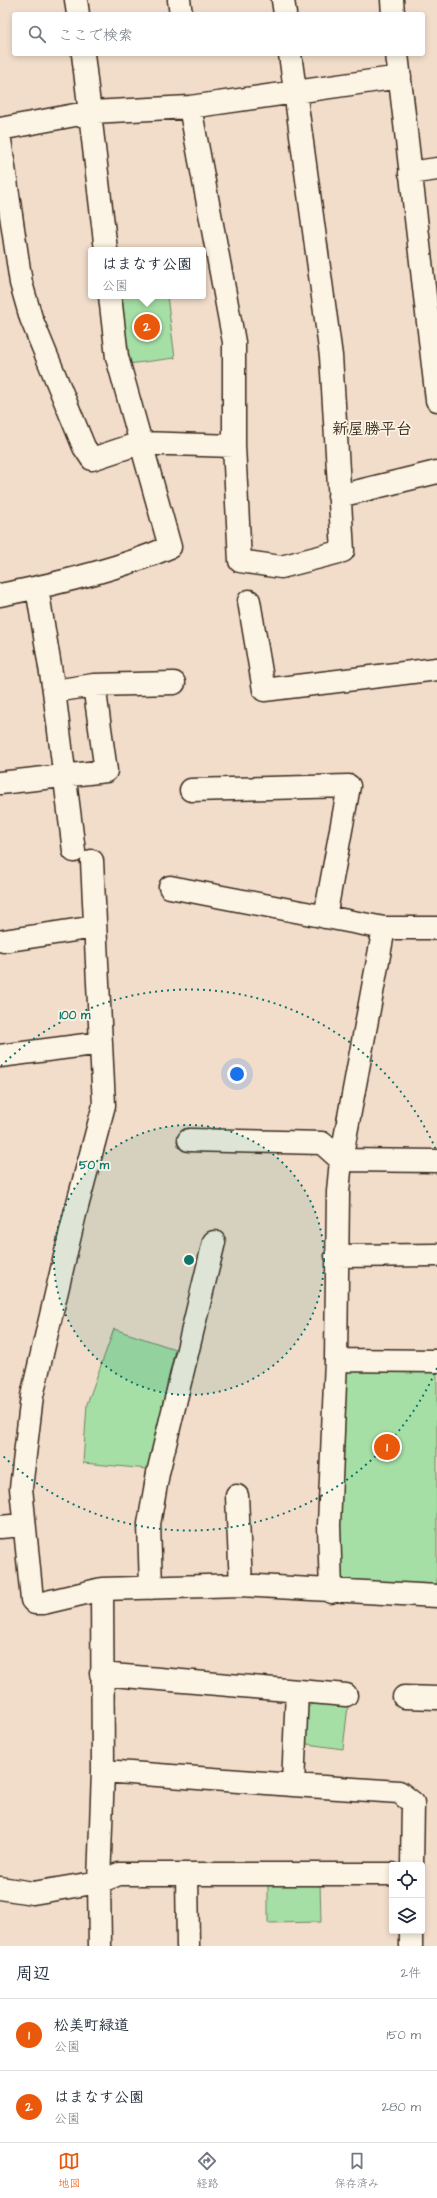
<!DOCTYPE html>
<html lang="ja">
<head>
<meta charset="utf-8">
<style>
  :root { --surface:#fff; --page:#f6f6f7; --text:#1f2937; --muted:#747a83; --line:#e0e1e3; --accent:#ea580c }
  body { margin:0; font-family:"Architects Daughter","Klee One",sans-serif; background:var(--page); color:var(--text) }
  .controls { position:absolute; right:12px; bottom:12px; display:grid; overflow:hidden; border-radius:4px; box-shadow:0 2px 6px #0003 }
  .controls button { width:36px; height:36px; display:grid; place-items:center; padding:0; border:0; border-bottom:1px solid var(--line); background:var(--surface); color:var(--text); font:20px sans-serif }
  .you { position:absolute; left:237px; top:1074px; width:14px; height:14px; margin:-10px; border:3px solid #fff; border-radius:50%; background:#1a73e8; box-shadow:0 0 0 6px #1a73e833 }
  .badge { display:grid; place-items:center; width:26px; height:26px; border-radius:50%; background:var(--accent); color:#fff; font-size:13px; font-weight:700 }
  .pin { position:absolute; translate:-50% -50%; border:2px solid #fff; box-shadow:0 1px 4px #0006 }
  .popup { position:absolute; left:88px; top:247px; width:118px; height:52px; box-sizing:border-box; display:grid; place-content:center; border-radius:4px; background:var(--surface); filter:drop-shadow(0 1px 3px #0005); font-size:13px; white-space:nowrap; color:var(--muted) }
  .popup b { font-size:15px; color:var(--text) }
  .popup::after { content:''; position:absolute; left:50%; top:100%; margin-left:-8px; border:8px solid transparent; border-top-color:var(--surface) }
  .list { margin:0; padding:0; list-style:none }
  h2 { display:flex; justify-content:space-between; align-items:center; height:52px; margin:0; padding:0 16px; font-size:17px }
  h2 small { font-size:13px; font-weight:400; color:var(--muted) }
  .list li { display:grid; grid-template-columns:26px 1fr auto; gap:12px; align-items:center; box-sizing:border-box; height:72px; padding:0 16px; border-top:1px solid var(--line) }
  .list b { display:block; font-size:15px; white-space:nowrap }
  .list p { margin:0; font-size:13px; white-space:nowrap; color:var(--muted) }
  .list em { font-size:13px; font-style:normal; color:var(--muted) }
  .icon { flex:none; width:22px; height:22px; fill:none; stroke:currentColor; stroke-width:2; stroke-linecap:round; stroke-linejoin:round }
  .map { position:relative; flex:none; width:437px; height:1946px; overflow:hidden }
  .search { position:absolute; background:var(--surface); box-shadow:0 2px 6px #0003; left:12px; right:12px; top:12px; height:44px; display:flex; align-items:center; gap:10px; box-sizing:border-box; padding:0 14px; border-radius:4px; color:var(--muted); font-size:15px }
  .sheet { height:196px; background:var(--surface) }
  nav { display:flex; justify-content:space-around; align-items:center; box-sizing:border-box; height:56px; border-top:1px solid var(--line); background:var(--surface); font-size:11px; color:var(--muted) }
  nav a { display:grid; justify-items:center; gap:2px }
  nav .on { color:var(--accent) }
  .map>svg:first-child { display:block }
  .green { fill:#a5dfa5; stroke:#708462 }
  .lines { fill:none; stroke-linecap:round; stroke-linejoin:round }
  .street-casing { stroke:#3b2a1e; stroke-width:25 }
  .street { stroke:#fcf5e5; stroke-width:22 }
  .ring { fill:none; stroke:#0f766e; stroke-width:2; stroke-dasharray:2 4 }
  .labels { text-anchor:middle; stroke-width:3.5; stroke-linejoin:round; paint-order:stroke }
  .quarter-label { font-size:16px; font-weight:bold; fill:#3b2a1e; stroke:#fcf5e5 }
  .centre { fill:#0f766e; stroke:#fcf5e5; stroke-width:2 }
  .ring-label { font-size:12px; text-anchor:middle; font-weight:bold; fill:#0f766e; stroke:#fcf5e5; stroke-width:3.5; stroke-linejoin:round; paint-order:stroke }
</style>
</head>
<body>
<div class="map">
<svg width="437" height="1946" viewBox="0 0 437 1946">
  <rect width="100%" height="100%" fill="#f2ddcb"/>
  <filter id="ink" filterUnits="userSpaceOnUse"><feTurbulence type="fractalNoise" baseFrequency=".025" numOctaves="2"/><feDisplacementMap in="SourceGraphic" scale="8" xChannelSelector="R" yChannelSelector="G"/><feConvolveMatrix kernelMatrix="1 2 1 2 8 2 1 2 1" color-interpolation-filters="sRGB"/></filter>
  <g filter="url(#ink)">
    <!-- green -->
    <path class="green" d="M127 296H167L175 358 128 364 120 297Z
      M114 1329 175 1349 148 1469 83 1463 87 1404Z
      M342 1369 437 1370V1591L337 1587Z
      M314 1702 348 1706 343 1749 300 1743 304 1711Z
      M320 1883 321 1922 268 1923V1884Z"/>
    <g class="lines">
      <!-- street casing -->
      <g class="street-casing">
        <path id="street" d="M76 0 78 14
          M179 0 181 14
          M283 0 285 14
          M392 0 393 14
          M83 54 106 250
          M397 54 437 400
          M0 129 91 112 190 107 400 77
          M0 140 21 283 31 318 84 447 92 459 140 443 234 446V342L190 107
          M410 173 437 169
          M234 446 240 561 281 567 343 551 331 356 290 54
          M339 496 437 472
          M0 595C57 584 117 570 170 547L117 357 110 296
          M249 601 264 690 437 669
          M94 685 174 683
          M54 691 74 851
          M0 783 106 771 94 685 54 691 37 588
          M191 790 349 786 325 917
          M92 861 104 1105 75 1214 32 1396 21 1488 32 1600 35 1603H43L102 1589
          M170 887 384 928
          M3 941 95 927
          M0 1056 101 1043
          M189 1140 322 1143 341 1160 437 1161
          M336 1256 437 1255
          M336 1360 437 1361
          M237 1496 241 1585
          M0 1527 23 1525
          M151 1588 149 1524 158 1473 214 1242
          M331 1592 329 1525 336 1360 338 1192 341 1160 384 928H437
          M101 1674 346 1695
          M297 1691 293 1785 399 1792 413 1803 412 1865
          M404 1697 437 1698
          M103 1771 293 1785
          M187 1874H392
          M0 1888 33 1893 99 1882 119 1874H187L188 1946
          M100 1946 99 1882 103 1771 102 1589 241 1585 437 1596
          M411 1946V1931"/>
      </g>
      <!-- street -->
      <use href="#street" class="street"/>
    </g>
  </g>
  <!-- distance rings -->
  <circle cx="189" cy="1260" r="135" fill="#0f766e" fill-opacity=".12"/>
  <g class="ring">
    <circle cx="189" cy="1260" r="135"/>
    <path d="M437 1368A270 270 0 0 1 1 1454M1 1066A270 270 0 0 1 437 1152"/>
  </g>
  <g class="labels">
    <!-- quarter labels -->
    <g class="quarter-label">
      <text x="372" y="434">新屋勝平台</text>
    </g>
  </g>
  <circle cx="189" cy="1260" r="6" class="centre"/>
  <g class="ring-label">
    <text x="75" y="1019">100 m</text>
    <text x="94" y="1169">50 m</text>
  </g>
</svg>
<div class="controls">
<button><svg class="icon" aria-label="locate" viewBox="0 0 24 24"><circle cx="12" cy="12" r="6"/><path d="M12 2v4M12 18v4M2 12h4M18 12h4"/></svg></button>
<button><svg class="icon" aria-label="layers" viewBox="0 0 24 24"><path d="M12 4l9 5-9 5-9-5zM3 14l9 5 9-5"/></svg></button>
</div>
<div class="you"></div>
<div class="pin badge" style="left:387px;top:1447px">1</div>
<div class="pin badge" style="left:147px;top:327px">2</div>
<div class="popup"><b>はまなす公園</b>公園</div>
<div class="search"><svg class="icon" aria-label="search" viewBox="0 0 24 24"><circle cx="10" cy="10" r="6"/><path d="M15 15l6 6"/></svg>ここで検索</div>
</div>
<section class="sheet">
<h2>周辺<small>2件</small></h2>
<ul class="list">
<li><span class="badge">1</span><div><b>松美町緑道</b><p>公園</p></div><em>150 m</em></li>
<li><span class="badge">2</span><div><b>はまなす公園</b><p>公園</p></div><em>280 m</em></li>
</ul>
</section>
<nav>
<a class="on"><svg class="icon" aria-label="map" viewBox="0 0 24 24"><path d="M3 6l6-2 6 2 6-2v14l-6 2-6-2-6 2zM9 4v14M15 6v14"/></svg>地図</a>
<a><svg class="icon" aria-label="directions" viewBox="0 0 24 24"><path d="M12 3l9 9-9 9-9-9zM9 14v-3h6M13 9l2 2-2 2"/></svg>経路</a>
<a><svg class="icon" aria-label="saved" viewBox="0 0 24 24"><path d="M7 4h10v16l-5-4-5 4z"/></svg>保存済み</a>
</nav>
</body>
</html>
